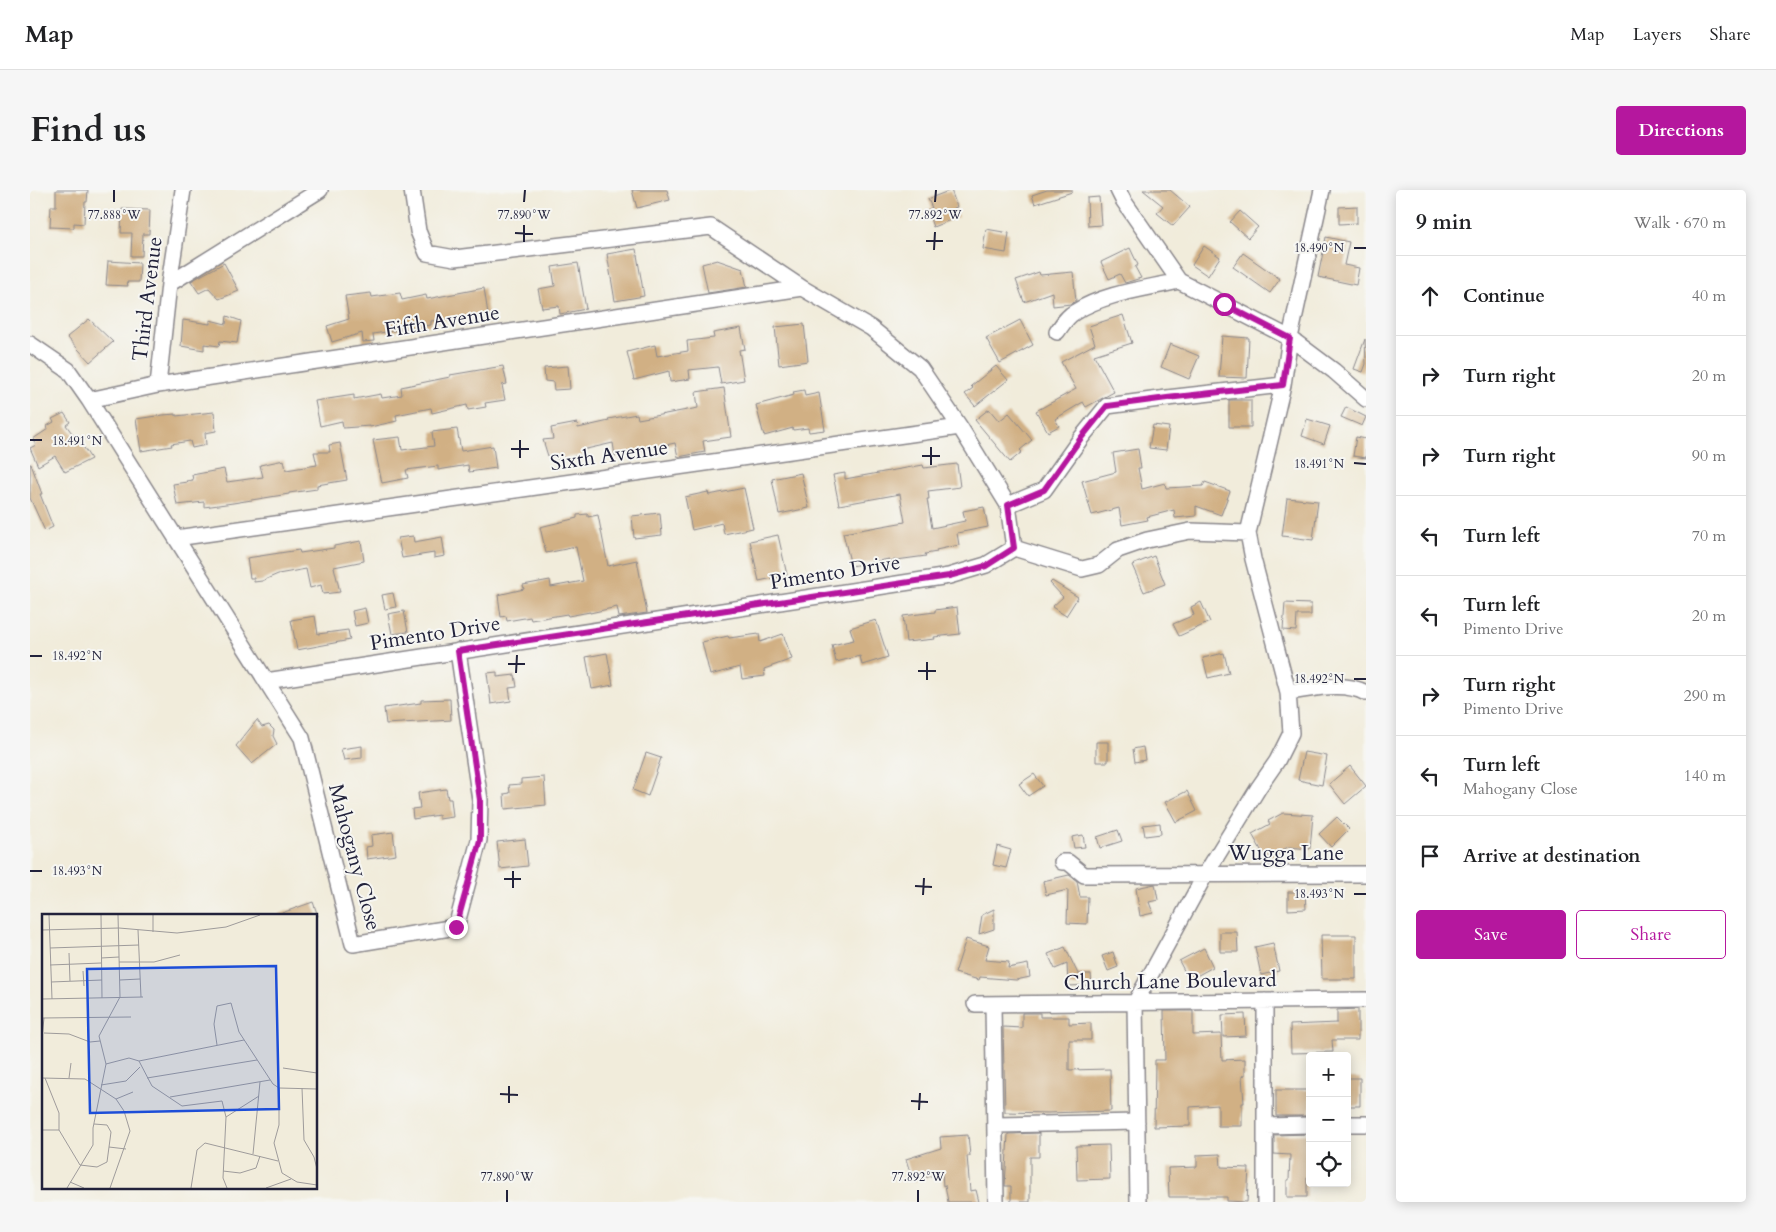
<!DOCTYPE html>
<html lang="en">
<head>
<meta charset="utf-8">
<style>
  :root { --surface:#fff; --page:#f6f6f6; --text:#202124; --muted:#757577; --line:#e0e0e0; --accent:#b5179e }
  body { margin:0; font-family:Cardo,serif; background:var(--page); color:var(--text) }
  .controls { position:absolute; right:15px; bottom:15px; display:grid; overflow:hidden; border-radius:5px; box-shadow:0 2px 12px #0003 }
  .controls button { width:45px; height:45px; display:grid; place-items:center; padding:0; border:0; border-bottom:1px solid var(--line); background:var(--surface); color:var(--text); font:25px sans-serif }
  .stop { position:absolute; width:15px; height:15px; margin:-11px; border:4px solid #b5179e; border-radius:50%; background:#fff }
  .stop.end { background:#b5179e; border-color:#fff; box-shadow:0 1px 5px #0008 }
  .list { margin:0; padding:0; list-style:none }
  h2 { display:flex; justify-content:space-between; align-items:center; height:65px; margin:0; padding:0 20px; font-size:21px }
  h2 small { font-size:16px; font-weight:400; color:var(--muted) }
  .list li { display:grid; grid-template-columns:32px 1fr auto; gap:15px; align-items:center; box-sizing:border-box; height:80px; padding:0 20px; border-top:1px solid var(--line) }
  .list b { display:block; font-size:19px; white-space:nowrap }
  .list p { margin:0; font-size:16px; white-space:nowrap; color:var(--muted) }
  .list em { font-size:16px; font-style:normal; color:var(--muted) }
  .actions { display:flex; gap:10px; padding:15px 20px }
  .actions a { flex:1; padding:11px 0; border:1px solid var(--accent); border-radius:5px; text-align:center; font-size:18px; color:var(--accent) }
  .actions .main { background:var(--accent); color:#fff }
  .icon { flex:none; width:28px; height:28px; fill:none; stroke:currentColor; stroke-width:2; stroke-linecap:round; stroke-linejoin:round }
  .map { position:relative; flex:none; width:1336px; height:1012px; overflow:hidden; border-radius:5px }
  header { display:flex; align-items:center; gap:30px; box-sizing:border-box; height:70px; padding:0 25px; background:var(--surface); border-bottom:1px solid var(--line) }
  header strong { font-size:24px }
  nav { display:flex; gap:28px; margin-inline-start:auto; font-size:18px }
  .intro { display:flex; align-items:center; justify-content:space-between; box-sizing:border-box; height:120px; padding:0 30px }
  h1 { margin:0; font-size:35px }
  .button { padding:12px 22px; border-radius:5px; background:var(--accent); color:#fff; font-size:18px; font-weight:700 }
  main { display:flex; gap:30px; padding:0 30px }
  aside { flex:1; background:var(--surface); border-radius:5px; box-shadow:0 2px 12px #0003 }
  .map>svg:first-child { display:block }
  .building { fill:#d1b084 }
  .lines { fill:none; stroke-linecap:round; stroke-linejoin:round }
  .minor-casing { stroke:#8a878b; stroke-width:18 }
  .minor { stroke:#fff; stroke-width:15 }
  .route { stroke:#b5179e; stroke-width:6 }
  .ticks { fill:none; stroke:#22223b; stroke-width:2 }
  .labels { text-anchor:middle; stroke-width:4; stroke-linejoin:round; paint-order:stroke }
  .street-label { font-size:21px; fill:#22223b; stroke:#f6f6f2 }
  .inset-road { fill:none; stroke:#9e9b9b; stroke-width:1 }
  .view { fill:#1d4ed8; fill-opacity:0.15; stroke:#1d4ed8; stroke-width:2.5 }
  .inset-edge { fill:none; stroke:#22223b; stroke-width:2.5 }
  .ticks-label { font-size:12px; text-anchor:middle; fill:#22223b; stroke:#f6f6f2; stroke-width:4; stroke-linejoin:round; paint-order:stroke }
</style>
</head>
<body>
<header>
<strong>Map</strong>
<nav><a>Map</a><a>Layers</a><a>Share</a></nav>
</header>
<div class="intro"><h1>Find us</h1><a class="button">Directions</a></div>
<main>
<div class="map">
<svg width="1336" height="1012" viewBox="0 0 1336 1012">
  <rect width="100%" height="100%" fill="#f6f6f2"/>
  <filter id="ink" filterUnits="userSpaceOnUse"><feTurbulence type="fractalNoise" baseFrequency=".02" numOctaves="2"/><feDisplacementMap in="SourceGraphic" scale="10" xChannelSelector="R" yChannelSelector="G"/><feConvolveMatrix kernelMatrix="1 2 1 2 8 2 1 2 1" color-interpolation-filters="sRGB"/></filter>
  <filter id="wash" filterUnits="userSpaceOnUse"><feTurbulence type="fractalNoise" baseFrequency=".0096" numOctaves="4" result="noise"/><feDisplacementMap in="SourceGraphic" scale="20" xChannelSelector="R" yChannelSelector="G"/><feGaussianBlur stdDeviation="1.12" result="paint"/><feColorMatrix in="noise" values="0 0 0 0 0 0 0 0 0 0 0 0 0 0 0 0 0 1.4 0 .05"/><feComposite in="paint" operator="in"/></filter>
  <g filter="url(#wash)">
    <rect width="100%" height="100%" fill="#f1ecdb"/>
    <g id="blocks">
      <!-- building -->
      <path class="building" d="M26 0H58L57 12H55L54 34 44 33V38L20 37 21 16H26Z
        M602 0H637L640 10 607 18Z
        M921 0 927 17 924 18 928 27 903 37 897 20 902 18 898 9Z
        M1017 0H1042V2L1005 14 1002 5Z
        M1113 0H1140L1160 17 1143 36 1127 23 1133 16Z
        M1069 7 1071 35 1058 36 1057 8Z
        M1327 16V33L1309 34V17Z
        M92 19 120 20 119 44H113L112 66H101L102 43H91Z
        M1210 21 1228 37 1218 48 1200 32Z
        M956 39 979 43 976 63 953 59Z
        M1296 47 1319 52 1314 75 1329 78 1326 95 1288 87Z
        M1174 56 1190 67 1178 86 1162 75Z
        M1100 58 1108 75 1105 77 1111 88 1095 93 1090 84 1079 89 1071 72Z
        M606 59 614 106 585 111 577 64Z
        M1213 63 1250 89 1240 103 1203 77Z
        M687 70 713 79 717 97 678 103 672 74Z
        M78 71 110 73 109 92H97L98 96 76 95Z
        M194 73 209 101 189 109 179 98 169 103 161 91Z
        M548 73 556 119 530 124 529 116 512 118 508 99 525 96 522 77Z
        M1009 82 1010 85 1043 82 1046 111 1041 114 1023 116 1022 102 994 112 986 90Z
        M454 98 458 124 401 131V135L343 144 344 151 333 152 332 143 302 152 297 136 319 129 315 106 341 103 342 107 370 103 372 110 396 105 397 109Z
        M1093 125 1102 153 1064 165 1084 202 1056 217 1053 212 1025 229 1029 236 1018 242 1006 221 1046 199 1031 172 1065 154 1059 136Z
        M197 126 211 131 207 153 190 151 189 156 174 154V160L151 156 153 130 180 134V130L196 134Z
        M59 129 83 152 60 172 37 147Z
        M990 130 1003 155 970 173 956 148Z
        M774 134 778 171 749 175 745 137Z
        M711 138 715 159 709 160 714 190 691 194 688 177 659 180 660 189 640 192 639 181 604 190 597 162 625 155 627 166 658 161 657 151 684 148 683 143Z
        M1192 146 1219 148 1217 188 1189 187Z
        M1335 149 1336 174 1333 182 1324 179Z
        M1140 154 1169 166 1159 189 1131 177Z
        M473 176 477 194 472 195 475 210 455 213 456 217 438 220 437 215 402 223 401 218 366 225 367 231 340 237V236L313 238 312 231 290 236 285 211 324 205V209L351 204 352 208 372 205 371 197 420 187V185Z
        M538 176 540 199 524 200 523 192 515 191 514 178Z
        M966 176 978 190 945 216 935 204 943 198 941 196Z
        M694 198 701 247 673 251 675 262 648 267 645 253 585 266 583 253 552 260 553 265 527 269 526 265 518 266 513 250 523 249 521 238 547 233 548 238 579 231 578 229 607 224 608 229 668 218 666 202Z
        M774 200 775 206 789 203 795 240 779 242 778 238 763 240V238L734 246 726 215 764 205 763 202Z
        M1199 210H1221V237H1199Z
        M1316 217 1336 227 1332 236 1311 227Z
        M959 219 969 231 979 223 1002 250 990 260 992 262 980 272 945 230Z
        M184 222 186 241 175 243 176 255 162 258 160 251 141 254 142 256 111 261 106 229 133 225 146 224V226Z
        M34 223 40 232 36 235 50 254 51 253 61 269 35 282 25 266 8 276 0 258 6 255 3 249 18 239 17 236 24 232 22 229Z
        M1277 229 1300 236 1294 254 1272 246Z
        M1123 235 1139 237 1136 260 1119 258Z
        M427 239 431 261 463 256 466 278 439 282 438 275 408 280V276L376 280 378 288 352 293 343 250 370 247 372 260 404 256 402 242Z
        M1326 247 1336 249V268L1323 266Z
        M310 253 317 290 287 295V299L259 303V304L203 313 174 317V312L147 315 143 294 157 292 156 291 163 290 162 285 194 279 197 292 233 287 230 275 254 270 256 280 287 275 284 262H300L299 255Z
        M1108 259 1111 278H1108L1112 299 1135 293 1136 298 1173 296 1175 292 1200 301 1191 325 1166 316V326L1145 328 1144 320 1117 327 1118 330 1092 335 1089 318 1062 325 1052 291 1086 282 1083 263Z
        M0 274H1L12 304H10L23 337 15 341 0 308Z
        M927 274 930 297 898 301 899 309H897L902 338 935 331 933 321 954 317 958 337 927 343 929 355 906 360 907 362 895 364 896 366 859 371V369L821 376 813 343 875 332 870 304 809 315 803 285 815 283V289L893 275 894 278Z
        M771 283 779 318 749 324 742 289Z
        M714 298 723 338 694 344 692 333 662 340 655 307 678 302 679 305Z
        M1257 308 1288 311 1283 350 1252 346Z
        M630 323 632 345 604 348 602 326Z
        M558 324V327L568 325 578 376 607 370 617 423 589 427 587 417 560 423V422L538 426 537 424 501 430 500 427 477 431 476 426 471 427 468 405 494 399 493 395 520 390 521 397 553 391 546 357 516 363 510 337 547 328V325Z
        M748 345 757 385 729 391 720 351Z
        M383 346 384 352 412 347 415 366 404 368V363L372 368 368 348Z
        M331 351 334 371 304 377 310 402 293 404 291 395 280 398 276 379 248 384 232 391 224 392V388H220L217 368 269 360 270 363 304 358V356Z
        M1124 366 1135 394 1114 402 1102 375Z
        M1022 391 1048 407 1036 426 1022 417 1033 407 1020 393Z
        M363 403 366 417 355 419 352 405Z
        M1171 412 1180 432 1149 446 1143 434 1164 425 1161 417Z
        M1255 413 1281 414V425H1267L1266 441 1253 440Z
        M927 417 930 444 904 447 905 449 876 452 873 426 905 422V420Z
        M335 418 338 433 325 436 322 421Z
        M374 421 378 442 362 444 358 424Z
        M285 426 288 444 318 440 320 450 267 460 261 430Z
        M846 430 858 467 832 475 830 466 806 472 802 455 824 450 820 438Z
        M729 444 730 452 753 444 762 469 734 479 735 486 712 489 710 477 680 485 672 452 698 446 699 448Z
        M577 463 583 495 562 499 556 467Z
        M1194 463 1199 483 1178 488 1173 468Z
        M467 482V487L485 485 487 497 479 498 481 511 461 514 457 483Z
        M420 509 421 530 356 534 354 518 391 513V510Z
        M227 530 232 537 239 535 244 540 243 546 247 554 222 574 206 556Z
        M1066 552H1078V572H1066Z
        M332 556V568L314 570 311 559Z
        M1113 557 1115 570 1105 572 1103 559Z
        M1274 562 1297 566 1292 595 1268 590Z
        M616 563 631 568 618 606 603 600Z
        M1320 576 1336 596 1315 614 1299 594Z
        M1004 584 1013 596 998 606 989 594Z
        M514 587 516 615 475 619 474 604 480 603 479 595 491 594V589Z
        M416 599 418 609H421L423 627 409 629V625L383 629 382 619 390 618 388 603Z
        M1157 601 1167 621 1146 632 1135 612Z
        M1253 623 1283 625 1280 659 1258 657 1236 669 1222 644 1240 634 1238 631Z
        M1307 627 1319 639 1301 657 1289 644Z
        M1130 633 1131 644 1115 646 1113 635Z
        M1088 640 1092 651 1070 658 1067 647Z
        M363 642 366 665 337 669 336 657 342 656 341 645Z
        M1053 645 1055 657 1044 658 1042 647Z
        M495 649 498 676 470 679 467 652Z
        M967 656 981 660 976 678 963 675Z
        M1039 685 1047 691 1050 707H1058L1057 734 1037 733 1038 700 1016 705 1013 691Z
        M1125 694 1128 710 1119 712 1123 723 1110 726 1106 698Z
        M1258 702H1275L1276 719 1258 720Z
        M283 712 288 726H249V724Z
        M964 719V739L949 744 952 725Z
        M1190 742H1207L1208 762H1190Z
        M1291 745H1326V789H1292Z
        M936 749 959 756 955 770 979 772 978 778 998 774 1000 787 986 790 950 787 949 790 925 783Z
        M1243 753 1249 781 1231 785 1225 757Z
        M1035 757 1048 784H1061L1062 795 1038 796 1037 774 1025 779 1018 764Z
        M1174 758 1183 777 1159 790 1149 771Z
        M1083 762 1088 777 1078 781 1072 766Z
        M1328 819V850H1302L1303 862 1261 863 1260 835 1307 833V820Z
        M1134 821H1163V845L1191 844 1192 870 1215 869V885L1212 886 1214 913H1212V936H1188V915L1160 917V936L1124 937 1125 870H1135Z
        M992 823H1010V827H1039V834L1061 833V850H1039V880L1080 879 1081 921 1018 923 975 922 973 837 992 838Z
        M1215 824 1216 846 1193 847 1192 825Z
        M1317 888H1330V916H1317Z
        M1246 900H1280V926H1246Z
        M1009 943V967H1000V1012H981V996H975L978 944Z
        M1280 944V987H1277V1007H1257V990H1259L1260 965 1244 964V945Z
        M938 945 940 966H937L940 1001 946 1000 949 1012H918L915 995 913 996 912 982 883 992 876 969 911 958 910 947Z
        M1079 955 1080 989 1047 990 1046 956Z
        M1190 964 1191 977 1219 978 1217 1012 1197 1011V1007H1139L1138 978 1167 977V965Z"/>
    </g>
  </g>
  <g filter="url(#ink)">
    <use href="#blocks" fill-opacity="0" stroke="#8a878b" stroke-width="1"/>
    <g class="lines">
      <!-- minor casing -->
      <g class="minor-casing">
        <path id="minor" d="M382 0 388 41 397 63 425 68 681 37 772 98 841 138 890 178 930 237 978 315 984 358
          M1088 0 1093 10 1149 91 1260 148 1304 181 1336 209
          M139 94 290 0
          M1027 142C1032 135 1037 126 1045 122 1075 103 1115 99 1149 91
          M0 154 38 180 59 210 272 548 323 754 426 737 449 650 450 610 428 461
          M128 195 139 94 153 0
          M59 210 128 195 772 98
          M978 315 1014 300 1051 248 1077 216 1137 208 1253 195
          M146 348 930 237
          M984 358 1052 379 1069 375 1088 360 1117 350 1160 341 1218 343
          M236 491 919 386 956 375 984 358
          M1258 502C1283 499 1313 491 1336 503
          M1032 672H1038L1054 685 1336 684
          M945 814 1336 810
          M963 814 966 1012
          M1317 934H1336
          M965 935 1107 932
          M1235 936 1280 935
          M1108 1012 1105 813 1175 685 1229 597 1247 571 1261 543 1258 502 1223 369 1218 343 1253 195 1260 148 1292 0
          M1235 1012V811"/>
      </g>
      <!-- minor -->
      <use href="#minor" class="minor"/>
    </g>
  </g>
  <g class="lines" filter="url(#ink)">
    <!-- route -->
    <path class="route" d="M426 737 450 650V610L428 461 919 386 956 376 984 358 978 315 1014 300 1051 248 1077 216 1137 208 1253 195 1260 148 1194 114"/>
  </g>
  <!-- ticks -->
  <path class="ticks" d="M84 12V0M494 12 495 0M905 12 906 0M485 43 503 44M896 51H913M494 52V35M1324 58H1336M904 60 905 42M0 250H12M481 259H499M892 266H910M490 268V250M1324 273 1336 274M901 275V257M0 466H12M478 474H495M888 481H906M486 483 487 465M1324 489H1336M897 490V472M0 681H12M474 689H491M885 696 902 697M483 698V681M1324 704H1336M893 705 894 688M470 904 488 905M881 911 898 912M479 913V896M889 920 890 903M477 1012V1000M888 1012V1000"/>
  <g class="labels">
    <!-- street labels -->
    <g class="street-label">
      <text transform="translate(117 109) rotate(-83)" y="7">Third Avenue</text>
      <text transform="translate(412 131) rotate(-9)" y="7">Fifth Avenue</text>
      <text transform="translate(579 265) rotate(-8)" y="7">Sixth Avenue</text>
      <text transform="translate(805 382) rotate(-9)" y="7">Pimento Drive</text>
      <text transform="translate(405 443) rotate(-9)" y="7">Pimento Drive</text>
      <text x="1256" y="670">Wugga Lane</text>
      <text transform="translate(325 667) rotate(75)" y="7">Mahogany Close</text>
      <text transform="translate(1140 791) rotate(-1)" y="7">Church Lane Boulevard</text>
    </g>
  </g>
  <!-- overview -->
  <g transform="translate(12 724)">
    <rect width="275" height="275" fill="#f1ecdb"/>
    <path class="inset-road" d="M7 1 10 85M59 1 60 84M111 1V18M0 16 77 14 135 19 184 13 218 1M96 16 99 83M8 34 97 31M27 39 28 67M59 44 77 43M77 48H112L138 41M8 51 59 49M41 57 42 72M78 66 98 65M9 68 60 66M0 85 101 83M0 104 89 103M2 119 27 120 48 128 58 127M0 123 2 104M175 131 172 110 175 92 189 89 197 118 231 170 237 174 275 175M97 147 110 172 140 192 180 187 184 203 181 264 185 274M97 147 202 126M64 150 87 144 97 147M241 154 275 159M0 164 43 165 74 185 82 197 88 217 68 274M3 164 17 199V216M27 164 29 149M105 164 215 146M59 171 84 167 98 153M237 174V211L232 229 240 259 255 268 275 271M260 174 262 226 272 243 275 255M128 183 228 166M74 185 91 178M184 203 217 182M0 216H17L38 251 55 253 65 248 69 218 65 211 52 210M67 233 84 235M211 240 218 168M181 257 198 259 214 254 218 242M28 268 42 274M25 274 51 231V214L64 150 57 122 78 83 76 1M149 274 155 236 163 229 236 247M224 274 249 265"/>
    <path class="view" d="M234 52 237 195 48 199 45 55Z"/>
    <rect width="275" height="275" class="inset-edge"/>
  </g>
  <g class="ticks-label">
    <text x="84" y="29">77.888°W</text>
    <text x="494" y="29">77.890°W</text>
    <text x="905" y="29">77.892°W</text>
    <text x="1289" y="62">18.490°N</text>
    <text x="47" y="255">18.491°N</text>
    <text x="1289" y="278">18.491°N</text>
    <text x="47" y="470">18.492°N</text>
    <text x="1289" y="493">18.492°N</text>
    <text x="47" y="685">18.493°N</text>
    <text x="1289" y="708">18.493°N</text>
    <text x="477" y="991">77.890°W</text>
    <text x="888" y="991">77.892°W</text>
  </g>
</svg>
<div class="controls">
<button>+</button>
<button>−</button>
<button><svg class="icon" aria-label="locate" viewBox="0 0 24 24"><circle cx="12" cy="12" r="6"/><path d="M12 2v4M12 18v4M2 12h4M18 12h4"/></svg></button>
</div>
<div class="stop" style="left:1194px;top:114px"></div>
<div class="stop end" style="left:426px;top:737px"></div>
</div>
<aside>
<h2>9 min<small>Walk · 670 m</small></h2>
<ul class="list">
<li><svg class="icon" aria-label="ahead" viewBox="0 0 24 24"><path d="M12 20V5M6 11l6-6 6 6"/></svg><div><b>Continue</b></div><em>40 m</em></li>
<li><svg class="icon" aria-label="right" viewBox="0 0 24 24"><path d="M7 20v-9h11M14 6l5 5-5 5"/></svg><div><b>Turn right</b></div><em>20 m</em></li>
<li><svg class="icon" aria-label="right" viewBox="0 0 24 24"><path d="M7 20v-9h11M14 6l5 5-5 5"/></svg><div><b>Turn right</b></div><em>90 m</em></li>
<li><svg class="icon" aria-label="left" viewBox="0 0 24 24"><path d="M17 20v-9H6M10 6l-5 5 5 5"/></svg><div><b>Turn left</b></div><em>70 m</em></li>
<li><svg class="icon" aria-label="left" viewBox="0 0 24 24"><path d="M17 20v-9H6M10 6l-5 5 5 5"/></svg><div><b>Turn left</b><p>Pimento Drive</p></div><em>20 m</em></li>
<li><svg class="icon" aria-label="right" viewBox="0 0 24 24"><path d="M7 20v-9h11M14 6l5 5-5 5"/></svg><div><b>Turn right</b><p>Pimento Drive</p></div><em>290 m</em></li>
<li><svg class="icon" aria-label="left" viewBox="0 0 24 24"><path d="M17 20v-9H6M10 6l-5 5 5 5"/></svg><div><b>Turn left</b><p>Mahogany Close</p></div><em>140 m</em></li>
<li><svg class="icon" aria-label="arrive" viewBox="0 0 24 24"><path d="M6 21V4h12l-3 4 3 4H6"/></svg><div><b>Arrive at destination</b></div></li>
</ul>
<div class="actions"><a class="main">Save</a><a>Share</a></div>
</aside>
</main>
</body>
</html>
